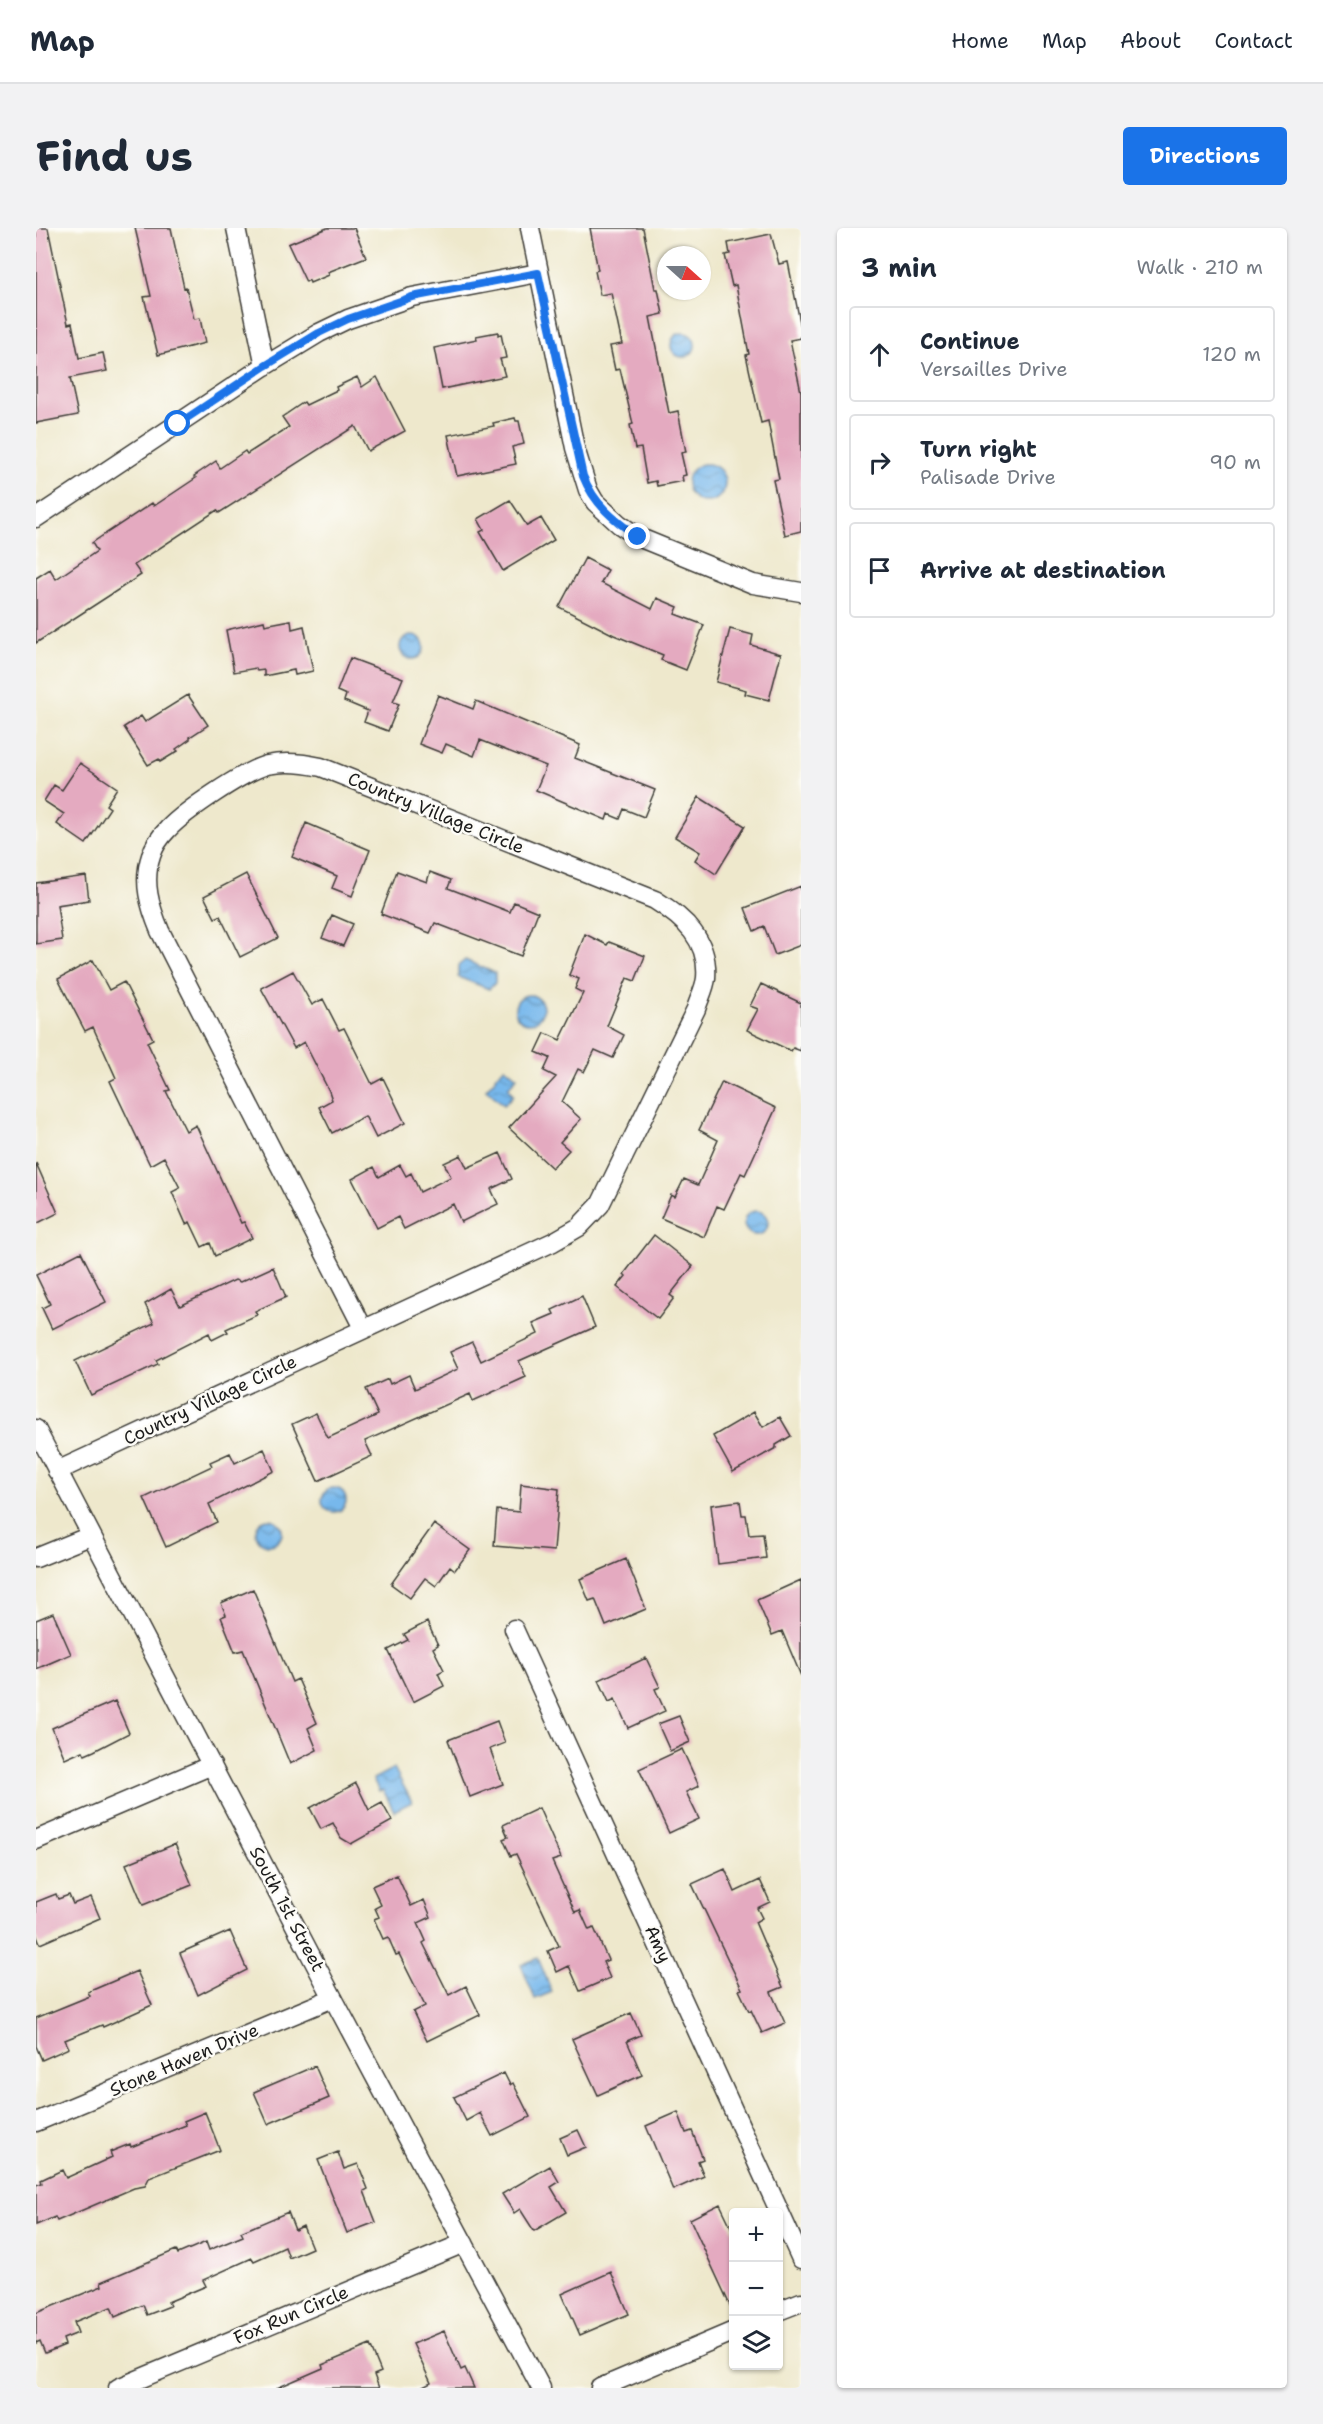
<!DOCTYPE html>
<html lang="en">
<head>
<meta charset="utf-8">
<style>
  :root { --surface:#fff; --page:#f2f2f3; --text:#1f2937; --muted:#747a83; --line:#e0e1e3; --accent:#1a73e8 }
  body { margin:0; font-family:"Shantell Sans",sans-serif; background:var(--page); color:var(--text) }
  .controls { position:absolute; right:18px; bottom:18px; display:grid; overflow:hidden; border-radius:6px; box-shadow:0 2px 4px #0004 }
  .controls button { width:54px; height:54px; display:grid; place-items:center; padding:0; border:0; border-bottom:2px solid var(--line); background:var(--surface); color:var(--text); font:30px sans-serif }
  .compass { position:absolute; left:621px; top:18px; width:54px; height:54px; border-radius:50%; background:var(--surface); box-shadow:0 2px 4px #0004; rotate:111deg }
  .stop { position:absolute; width:18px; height:18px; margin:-14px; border:4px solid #1a73e8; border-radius:50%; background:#fff }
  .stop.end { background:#1a73e8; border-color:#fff; box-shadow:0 2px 6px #0008 }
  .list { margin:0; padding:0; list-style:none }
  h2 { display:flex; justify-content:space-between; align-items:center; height:78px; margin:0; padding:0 24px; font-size:26px }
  h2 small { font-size:20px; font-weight:400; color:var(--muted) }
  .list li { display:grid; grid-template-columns:39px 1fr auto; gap:18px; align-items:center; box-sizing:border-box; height:96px; margin:0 12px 12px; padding:0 12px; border:2px solid var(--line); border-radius:6px }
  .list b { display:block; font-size:22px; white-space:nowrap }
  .list p { margin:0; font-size:20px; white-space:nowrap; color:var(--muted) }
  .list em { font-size:20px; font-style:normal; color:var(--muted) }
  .icon { flex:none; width:33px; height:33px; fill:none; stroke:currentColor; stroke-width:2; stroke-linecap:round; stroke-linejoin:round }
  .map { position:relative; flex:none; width:765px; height:2160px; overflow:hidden; border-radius:6px }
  header { display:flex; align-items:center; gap:36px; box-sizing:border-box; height:84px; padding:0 30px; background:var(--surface); border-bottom:2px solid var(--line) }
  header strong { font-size:28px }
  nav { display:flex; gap:33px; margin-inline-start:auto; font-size:21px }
  .intro { display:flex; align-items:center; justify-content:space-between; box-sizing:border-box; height:144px; padding:0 36px }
  h1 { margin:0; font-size:42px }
  .button { padding:15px 27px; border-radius:6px; background:var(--accent); color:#fff; font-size:21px; font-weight:700 }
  main { display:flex; gap:36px; padding:0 36px }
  aside { flex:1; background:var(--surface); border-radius:6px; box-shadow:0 2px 4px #0004 }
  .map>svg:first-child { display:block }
  .water { fill:url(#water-waves); stroke:#4a6a84; stroke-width:1.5 }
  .building { fill:#e4aac0 }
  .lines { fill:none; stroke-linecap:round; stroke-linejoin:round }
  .minor-casing { stroke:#3c3b36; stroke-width:21 }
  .minor { stroke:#fff; stroke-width:18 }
  .route { stroke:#1a73e8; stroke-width:8 }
  .labels { text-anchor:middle; stroke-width:5; stroke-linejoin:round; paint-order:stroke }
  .street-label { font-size:18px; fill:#1c1c1c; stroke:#fdfcf7 }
</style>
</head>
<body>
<header>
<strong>Map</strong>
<nav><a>Home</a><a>Map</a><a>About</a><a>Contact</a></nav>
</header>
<div class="intro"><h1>Find us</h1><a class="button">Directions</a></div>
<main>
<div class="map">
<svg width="765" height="2160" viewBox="0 0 765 2160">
  <defs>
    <pattern id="water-waves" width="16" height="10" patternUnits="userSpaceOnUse" patternTransform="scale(1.5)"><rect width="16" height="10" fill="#77b8ec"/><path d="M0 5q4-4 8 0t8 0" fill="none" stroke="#6195be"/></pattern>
  </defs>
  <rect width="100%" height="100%" fill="#fdfcf7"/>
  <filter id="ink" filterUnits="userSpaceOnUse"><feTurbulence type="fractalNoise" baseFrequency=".0167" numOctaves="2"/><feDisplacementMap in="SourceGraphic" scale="12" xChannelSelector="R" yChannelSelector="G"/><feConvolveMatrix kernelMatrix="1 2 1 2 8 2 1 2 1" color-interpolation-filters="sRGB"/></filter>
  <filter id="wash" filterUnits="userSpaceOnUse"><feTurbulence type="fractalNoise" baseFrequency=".008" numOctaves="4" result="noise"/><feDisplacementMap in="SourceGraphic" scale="24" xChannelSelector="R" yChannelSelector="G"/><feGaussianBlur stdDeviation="1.35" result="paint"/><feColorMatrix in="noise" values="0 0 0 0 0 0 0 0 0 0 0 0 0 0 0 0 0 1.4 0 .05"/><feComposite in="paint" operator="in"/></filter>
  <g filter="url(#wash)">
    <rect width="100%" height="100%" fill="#eee8cc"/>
    <!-- water -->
    <path class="water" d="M635 117a12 12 0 1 1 24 0a12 12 0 1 1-24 0Z
      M651 255a19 19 0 1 1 38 0a19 19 0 1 1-38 0Z
      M364 419a12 12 0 1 1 24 0a12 12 0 1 1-24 0Z
      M429 732 459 745V755L453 761 422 749V738Z
      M479 781a14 14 0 1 1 28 0a14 14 0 1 1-28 0Z
      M469 839 481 849 472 860 477 867 468 877 450 861 461 849 459 848Z
      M708 995a12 12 0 1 1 24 0a12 12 0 1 1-24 0Z
      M286 1272a12 12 0 1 1 24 0a12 12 0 1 1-24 0Z
      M220 1304a13 13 0 1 1 26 0a13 13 0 1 1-26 0Z
      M358 1540 376 1574 358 1583 347 1562 343 1563 337 1551Z
      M502 1730 516 1764 499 1771 485 1737Z"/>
    <g id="blocks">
      <!-- building -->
      <path class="building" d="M0 0H12L32 96 36 95 43 130 67 125 71 143 34 150 42 187 0 195Z
        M99 0H135L148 60 150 59 158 91 164 90 169 115 122 127 108 69 115 68Z
        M291 0H318L330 29 292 44 293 47 274 55 273 52 270 54 252 16Z
        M554 0H607L619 61H622L627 86 614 89 633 185 642 183 650 224 645 225 650 247 646 248 647 253 621 258 620 253 611 255 605 220 599 221 594 197 597 196 584 141 579 142 574 118 586 116 575 65 564 67 559 43 562 42Z
        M735 6 743 36 752 34 765 99V110L754 112 765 164V303L749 307 737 252 743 251 732 193 725 195 710 127 713 126 700 57 696 58 689 27 694 26 692 15Z
        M462 104V107L465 106 470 130 464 131 469 148 406 161 398 120 441 111 440 108Z
        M321 149 326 159 341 149 369 203 332 223 319 198 183 285 181 282 98 337 105 347 0 415V350L14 341 20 351 61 323 56 315 66 308 116 275 118 278 160 250 158 248 180 233 184 240 209 223 211 226 253 199 246 189 268 174 270 177 301 162 300 159Z
        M479 190 480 193H483L488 216 476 219 480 236 421 248 412 207 458 198 457 195Z
        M474 272 491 298 505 290 518 312 467 343 444 304 448 302 442 291Z
        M549 330 572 342 565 355 616 381 621 370 642 379 639 386 668 397 650 442 625 432 627 427 578 407 523 379Z
        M255 392 256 401 268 398 277 443 259 447 258 442 228 448V442L221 443 220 440 198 444 190 402 228 393 229 397Z
        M694 401 717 407 715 417 745 426 733 472 709 466 710 462 680 454Z
        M314 430 367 450 357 474 363 476 352 503 328 494 332 483 308 473 310 467 301 463Z
        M152 467 172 497 154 509V511L140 521 142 523 124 534 123 531 112 537 88 499 105 488 109 494Z
        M402 467 437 481 440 473 544 517 539 530 619 562 608 589 588 581 584 591 572 586 570 592 500 562 510 538 444 512 438 528 410 516 406 525 383 516Z
        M44 535 81 560 70 577 74 580 50 616 21 596 28 586 8 573 18 557 26 562Z
        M663 569 709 598 680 646 659 632 664 624 639 609Z
        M270 595 334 622 316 668 296 660 301 648 256 629Z
        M361 643 391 654 394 644 415 652 412 660 474 684 478 674 502 684 485 728 399 695 394 705 345 686Z
        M210 646 242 710 204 729 184 688 179 690 168 668Z
        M50 648 53 672 21 677 26 712 0 716V655Z
        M765 658V717L739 727 728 698 718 703 709 680Z
        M296 687 317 696 307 718 286 710Z
        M549 706 571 717 573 714 609 728 599 753 591 750 571 798 588 807 577 830 559 822 548 844 542 841 526 874 545 891 524 914 533 922 516 940 473 900 520 849 508 843 514 830 500 824 509 805 524 812 547 765 539 761 543 751 533 747Z
        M57 732 73 762 88 754 117 811 111 814 134 862 130 863 150 903 160 897 205 995 208 994 216 1010 179 1028 174 1015 166 1019 154 994 150 996 136 964 144 960 128 929 114 937 74 853 80 850 57 799 49 803 22 751Z
        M257 743 276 777 287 771 303 802 308 800 336 856 347 850 369 895 340 910 329 888 296 905 283 879 296 872 293 863 268 814 258 820 225 760Z
        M725 756 765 775V823L757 820 755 823 711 802 722 781 714 778Z
        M686 854 740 880 709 947 705 945 688 981 681 978 668 1009 625 990 635 967 639 969 648 951 662 957 682 912 663 902Z
        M464 925 476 951 455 961 462 976 425 994 417 976 368 1001 362 989 341 1000 316 951 338 939 343 949 364 937 370 948 375 945 384 964 415 949 408 935 425 927 431 940Z
        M0 935 22 985 0 996Z
        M618 1007 657 1038 634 1067 638 1070 622 1091 581 1059 590 1048 588 1046Z
        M45 1024 70 1074 16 1101 6 1080 14 1076 0 1047Z
        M237 1039 250 1069 219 1083 221 1087 190 1101 192 1104 176 1112 173 1105 120 1132 122 1136 55 1167 39 1133 118 1095 109 1076 135 1061 144 1078 199 1052 204 1054Z
        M546 1068 559 1099 483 1133 490 1149 437 1173 434 1166 329 1213 336 1228 282 1253 256 1196 280 1185 292 1210 342 1187 330 1161 352 1151 354 1156 373 1147 379 1161 422 1141 414 1124 436 1114 445 1133 502 1106 497 1095 518 1086 516 1082Z
        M718 1184 727 1199 744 1189 755 1208 740 1217V1220L697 1244 677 1208Z
        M228 1221 238 1243 173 1276 181 1294 130 1319 108 1270 176 1238 174 1234 194 1225 199 1235Z
        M485 1256 523 1261 518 1323 458 1318 461 1282 483 1284Z
        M704 1273 706 1287H710L713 1307 727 1306 730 1330 682 1336 675 1277Z
        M398 1296 434 1322 419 1342 414 1338 400 1358 389 1350 374 1370 355 1356Z
        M590 1331 610 1381 570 1398 559 1371 553 1373 544 1351Z
        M765 1352V1448L746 1403 736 1407 721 1372Z
        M217 1361 256 1454 262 1451 281 1495 272 1500 281 1522 254 1536 207 1422 199 1424 185 1389 190 1387 185 1375Z
        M17 1385 35 1426 0 1441V1392Z
        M391 1394 402 1417 397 1420 408 1442 402 1445 408 1458 377 1474 352 1422 372 1412 368 1406Z
        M610 1430 624 1459 619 1461 629 1483 592 1500 579 1471 573 1474 563 1452Z
        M79 1473 93 1505 58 1523 49 1527 47 1523 29 1531 16 1500Z
        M643 1488 654 1514 634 1523 622 1496Z
        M461 1493 469 1515 454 1521 467 1556 434 1569 412 1512Z
        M646 1521 663 1558 650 1564 663 1591 633 1605 603 1541Z
        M320 1555 333 1582 346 1575 356 1593 315 1616 305 1610 297 1595 285 1601 274 1580Z
        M503 1580 525 1630 516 1633 539 1684 544 1682 553 1702 558 1700 572 1732 567 1734 574 1750 544 1763 533 1738 521 1744 512 1723 523 1718 480 1626 475 1628 467 1611 472 1609 467 1597Z
        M139 1616 156 1657 107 1677 90 1636Z
        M689 1641 699 1664 724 1652 734 1674 721 1680 726 1690 719 1694 747 1759 735 1764 749 1795 726 1805 715 1782 713 1783 703 1762 706 1761 656 1656Z
        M361 1647 375 1678 388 1672 395 1689 382 1695 390 1713 387 1715 413 1767 430 1758 444 1787 391 1813 377 1784 389 1778 363 1726 360 1727 352 1709 347 1711 338 1691 343 1689 339 1680 345 1677 336 1658Z
        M20 1666 22 1671 33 1667 37 1676 55 1669 64 1690 4 1716 0 1706V1674Z
        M194 1703 211 1742 162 1767 144 1725Z
        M101 1743 116 1777 67 1799 66 1797 29 1812 33 1820 6 1832 0 1818V1790L54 1768 52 1764Z
        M595 1785 605 1807 591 1813 606 1847 562 1867 536 1811Z
        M279 1838 293 1870 232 1896 218 1864Z
        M468 1845 474 1857 477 1855 494 1889 456 1908 444 1885 430 1893 418 1869Z
        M169 1884 184 1922 113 1950 109 1958 98 1960 21 1993 19 1989 0 1997V1957L6 1955 5 1952 26 1942 30 1950 76 1929 74 1924 94 1916 95 1919 150 1897 148 1893Z
        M642 1884 650 1905 656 1903 667 1931 662 1933 668 1948 637 1962 610 1898Z
        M542 1902 550 1919 531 1927 524 1910Z
        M302 1924 308 1941 322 1936 332 1961 328 1963 340 1994 311 2005 282 1932Z
        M514 1938 523 1954 515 1959 530 1984 498 2003 484 1981 478 1985 466 1966Z
        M684 1976 698 2005V2086L654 1991Z
        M252 1984 259 2002 267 1998 276 2020 253 2030 249 2019 218 2033 216 2030 167 2052 170 2058 132 2074 134 2078 111 2087 107 2077 79 2089 75 2079 38 2094 42 2105 27 2111 29 2117 9 2125 4 2113 0 2115V2085L66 2058 65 2054 140 2022 142 2026 170 2014 173 2022 207 2008 205 2004Z
        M575 2044 593 2086 544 2107 526 2066Z
        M408 2103 425 2142 429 2140 438 2160H385L395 2155 377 2116Z
        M334 2117 345 2144 338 2147 343 2160H241L287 2140 286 2137Z"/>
    </g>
  </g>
  <g filter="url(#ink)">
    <use href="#blocks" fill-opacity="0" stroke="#3c3b36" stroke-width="1.5"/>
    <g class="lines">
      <!-- minor casing -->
      <g class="minor-casing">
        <path id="minor" d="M200 0 229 138
          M494 0 539 220 552 262 559 274 583 296 602 309 717 356 765 364
          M0 290 227 139 283 105 312 91 376 69 502 45
          M0 1201 297 1770 505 2160
          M21 1243 517 1014 543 999 564 977 660 781C663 771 669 760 670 750 673 712 648 690 619 672L285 539C267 535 250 533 231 537 208 543 149 583 132 601 125 608 118 618 115 628 106 654 114 679 124 703L327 1100
          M0 1330 54 1308
          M478 1401 765 2031
          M0 1612 176 1537
          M0 1894 297 1770
          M742 2083 765 2074
          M82 2160 428 2015
          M564 2160 698 2103"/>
      </g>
      <!-- minor -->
      <use href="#minor" class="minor"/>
    </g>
  </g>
  <g class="lines" filter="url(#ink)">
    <!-- route -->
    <path class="route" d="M142 196 229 138 283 105 312 91 376 69 502 45 547 248C558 276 578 292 602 309"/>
  </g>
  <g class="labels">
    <!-- street labels -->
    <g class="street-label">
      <text transform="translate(400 585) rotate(22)" y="6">Country Village Circle</text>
      <text transform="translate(174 1172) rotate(-25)" y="6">Country Village Circle</text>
      <text transform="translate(251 1681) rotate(62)" y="6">South 1st Street</text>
      <text transform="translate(622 1716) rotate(65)" y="6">Amy</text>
      <text transform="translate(148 1832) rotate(-23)" y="6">Stone Haven Drive</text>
      <text transform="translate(255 2087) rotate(-23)" y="6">Fox Run Circle</text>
    </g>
  </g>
</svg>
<div class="controls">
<button>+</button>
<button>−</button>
<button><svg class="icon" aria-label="layers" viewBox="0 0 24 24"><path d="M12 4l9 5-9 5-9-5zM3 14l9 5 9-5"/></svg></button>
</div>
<svg class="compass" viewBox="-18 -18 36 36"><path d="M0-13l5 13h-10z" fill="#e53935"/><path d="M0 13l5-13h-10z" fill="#747a83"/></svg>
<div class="stop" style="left:142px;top:196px"></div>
<div class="stop end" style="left:602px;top:309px"></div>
</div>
<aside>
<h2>3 min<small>Walk · 210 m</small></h2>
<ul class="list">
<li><svg class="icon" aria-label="ahead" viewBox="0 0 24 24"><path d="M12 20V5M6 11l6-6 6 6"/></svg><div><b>Continue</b><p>Versailles Drive</p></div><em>120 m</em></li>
<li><svg class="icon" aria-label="right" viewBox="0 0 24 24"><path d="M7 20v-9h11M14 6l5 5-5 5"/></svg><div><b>Turn right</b><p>Palisade Drive</p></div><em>90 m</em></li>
<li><svg class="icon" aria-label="arrive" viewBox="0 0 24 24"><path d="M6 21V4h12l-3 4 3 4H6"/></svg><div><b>Arrive at destination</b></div></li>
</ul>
</aside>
</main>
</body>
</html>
